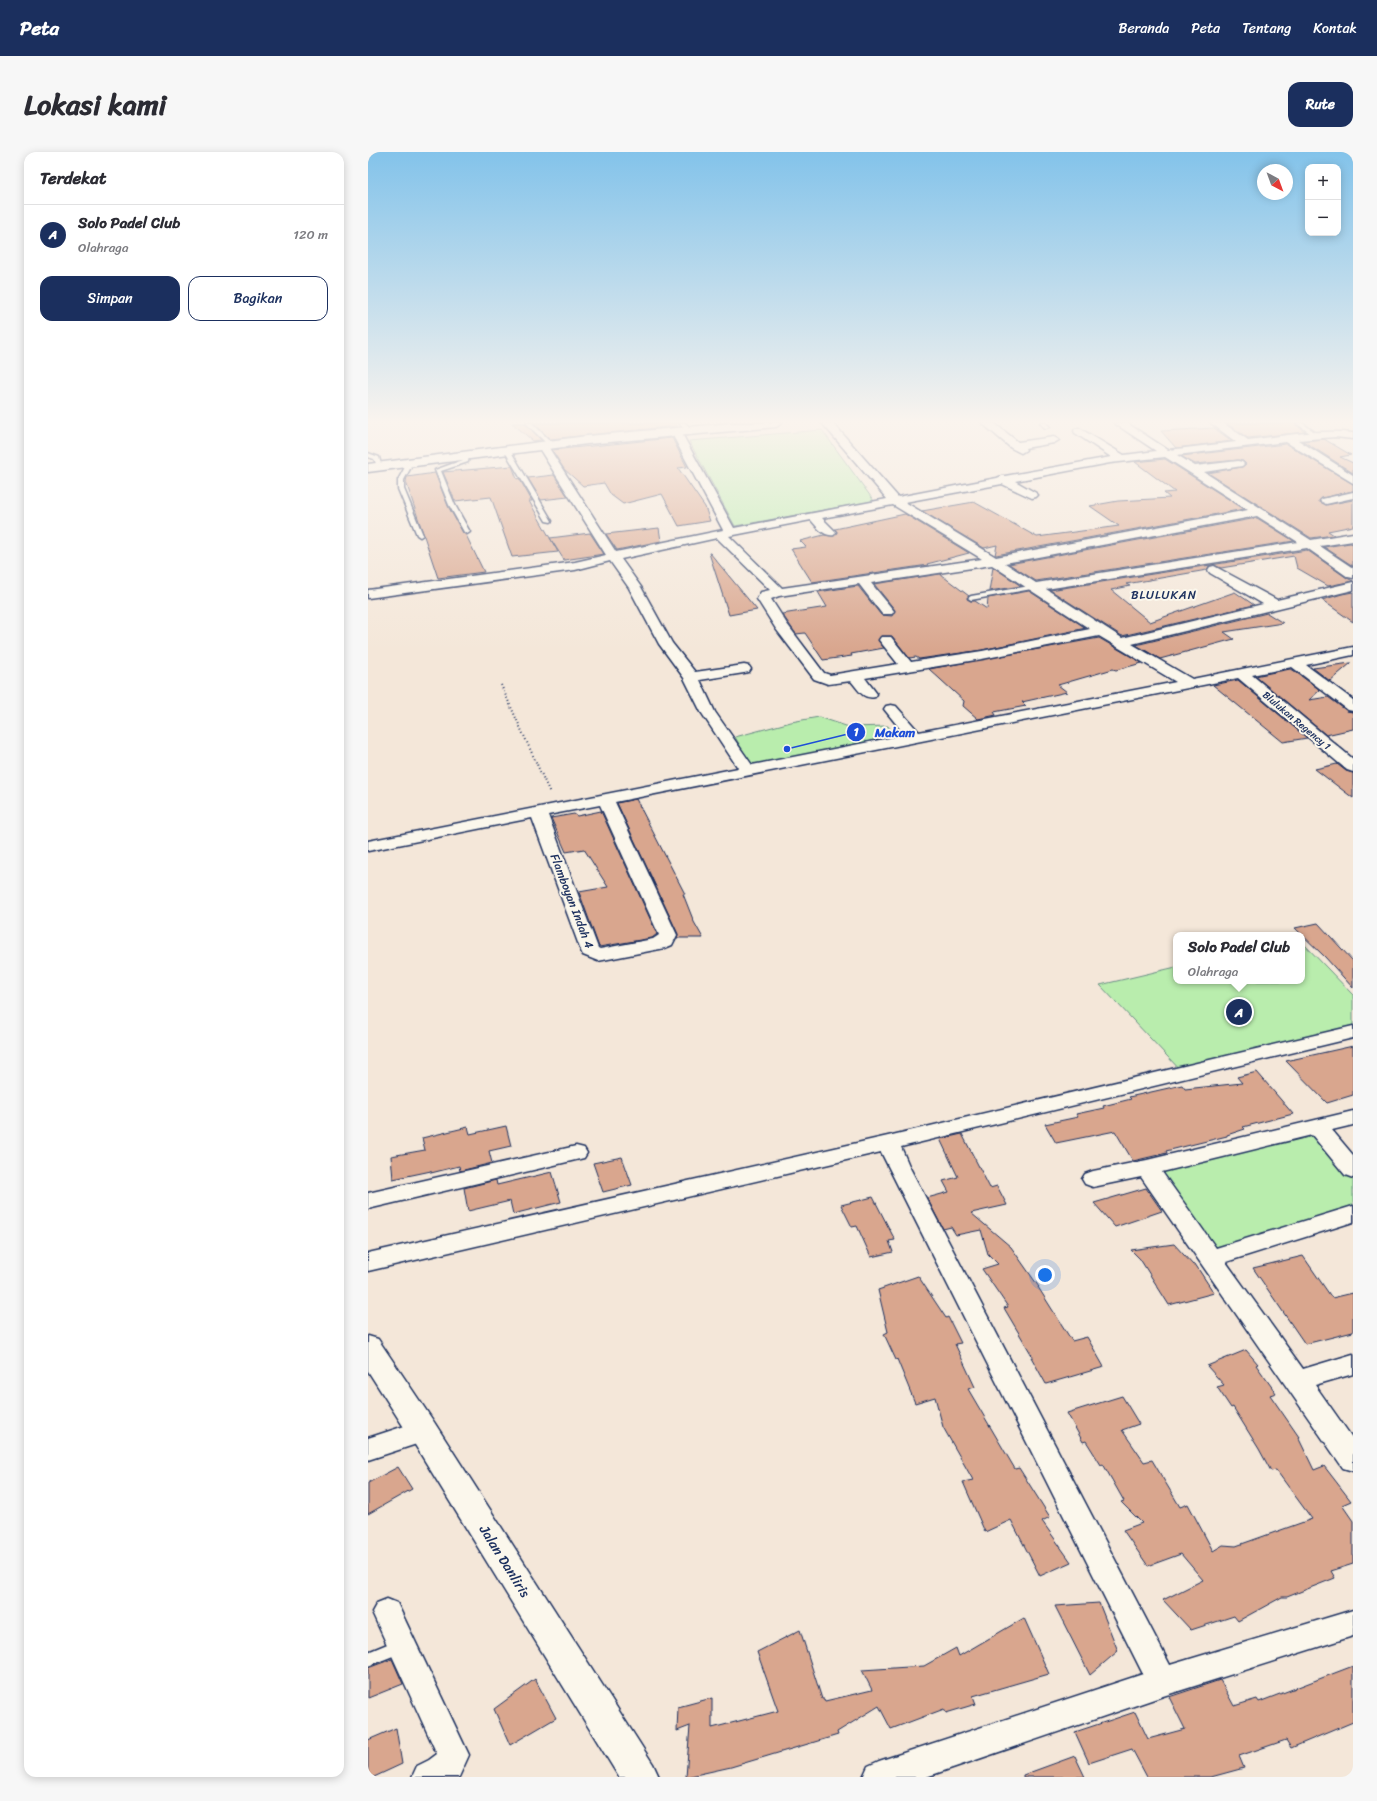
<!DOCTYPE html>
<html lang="id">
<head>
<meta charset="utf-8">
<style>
  :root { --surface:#fff; --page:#f7f7f7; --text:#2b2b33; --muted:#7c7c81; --line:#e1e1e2; --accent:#1b2f5e }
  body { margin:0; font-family:Sriracha,sans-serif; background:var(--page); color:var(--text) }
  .controls { position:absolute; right:12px; top:12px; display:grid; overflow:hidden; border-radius:8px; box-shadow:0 2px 10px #0003 }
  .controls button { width:36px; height:36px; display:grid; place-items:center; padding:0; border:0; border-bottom:1px solid var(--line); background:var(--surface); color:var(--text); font:20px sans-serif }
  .compass { position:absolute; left:889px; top:12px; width:36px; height:36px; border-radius:50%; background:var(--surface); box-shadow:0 2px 10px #0003; rotate:139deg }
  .you { position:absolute; left:677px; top:1123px; width:14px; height:14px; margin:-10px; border:3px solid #fff; border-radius:50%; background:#1a73e8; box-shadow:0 0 0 6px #1a73e833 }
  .badge { display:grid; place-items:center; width:26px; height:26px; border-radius:50%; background:var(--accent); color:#fff; font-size:13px; font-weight:700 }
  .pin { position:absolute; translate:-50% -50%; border:2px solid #fff; box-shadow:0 1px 4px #0006 }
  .popup { position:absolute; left:805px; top:780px; width:132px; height:52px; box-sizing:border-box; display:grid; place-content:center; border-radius:8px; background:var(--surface); filter:drop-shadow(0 1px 3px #0005); font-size:13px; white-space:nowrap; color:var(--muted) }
  .popup b { font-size:15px; color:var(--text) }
  .popup::after { content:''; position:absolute; left:50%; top:100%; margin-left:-8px; border:8px solid transparent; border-top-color:var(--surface) }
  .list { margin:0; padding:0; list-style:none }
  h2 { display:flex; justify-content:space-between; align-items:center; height:52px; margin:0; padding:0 16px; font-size:17px }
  h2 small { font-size:13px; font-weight:400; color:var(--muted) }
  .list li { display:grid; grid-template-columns:26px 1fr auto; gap:12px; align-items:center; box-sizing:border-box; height:60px; padding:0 16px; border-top:1px solid var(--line) }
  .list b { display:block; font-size:15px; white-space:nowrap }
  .list p { margin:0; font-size:13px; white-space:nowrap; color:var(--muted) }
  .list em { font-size:13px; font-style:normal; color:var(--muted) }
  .actions { display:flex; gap:8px; padding:12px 16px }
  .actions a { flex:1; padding:9px 0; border:1px solid var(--accent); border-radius:12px; text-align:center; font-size:14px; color:var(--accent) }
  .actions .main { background:var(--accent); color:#fff }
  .map { position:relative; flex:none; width:985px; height:1625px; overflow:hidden; border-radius:12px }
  header { display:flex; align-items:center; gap:24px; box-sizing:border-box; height:56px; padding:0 20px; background:var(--accent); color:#fff }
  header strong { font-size:19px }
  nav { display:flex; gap:22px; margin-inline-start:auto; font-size:14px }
  .intro { display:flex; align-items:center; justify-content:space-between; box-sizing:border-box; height:96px; padding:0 24px }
  h1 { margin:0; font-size:28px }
  .button { padding:10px 18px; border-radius:12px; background:var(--accent); color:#fff; font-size:14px; font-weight:700 }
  main { display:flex; gap:24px; padding:0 24px }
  aside { flex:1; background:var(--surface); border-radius:12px; box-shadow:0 2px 10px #0003 }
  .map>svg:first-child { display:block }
  .green { fill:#b9edad; stroke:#6a8e86 }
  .building { fill:#d9a68e; stroke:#1b2f5e }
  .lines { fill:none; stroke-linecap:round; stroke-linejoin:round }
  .service-casing { stroke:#1b2f5e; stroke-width:3 }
  .minor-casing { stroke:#1b2f5e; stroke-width:3 }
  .tertiary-casing { stroke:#1b2f5e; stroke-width:3 }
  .trunk-casing { stroke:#1b2f5e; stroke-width:3 }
  .path { stroke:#1b2f5e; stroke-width:2; stroke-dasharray:1 2.5; stroke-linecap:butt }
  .service { fill:#fbf7ec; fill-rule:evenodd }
  .minor { fill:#fbf7ec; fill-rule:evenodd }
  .tertiary { fill:#fbf7ec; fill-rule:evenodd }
  .trunk { fill:#fbf7ec; fill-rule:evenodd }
  .labels { text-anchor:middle; stroke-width:4; stroke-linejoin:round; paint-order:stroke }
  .far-street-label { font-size:10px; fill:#1b2f5e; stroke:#fbf7ec }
  .far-quarter-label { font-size:12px; letter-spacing:1px; fill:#1b2f5e; stroke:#fbf7ec }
  .street-label { font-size:12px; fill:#1b2f5e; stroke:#fbf7ec }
  .near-street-label { font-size:14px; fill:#1b2f5e; stroke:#fbf7ec }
  .leader { fill:none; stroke:#1d4ed8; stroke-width:1.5 }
  .callout-dot { fill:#1d4ed8; stroke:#fbf7ec; stroke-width:1.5 }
  .mark-label { font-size:12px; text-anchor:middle; font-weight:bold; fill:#fff }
  .callout-label { font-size:13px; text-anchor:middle; font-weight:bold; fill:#1d4ed8; stroke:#fbf7ec; stroke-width:4; stroke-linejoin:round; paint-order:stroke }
</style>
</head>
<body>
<header>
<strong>Peta</strong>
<nav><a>Beranda</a><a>Peta</a><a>Tentang</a><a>Kontak</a></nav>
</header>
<div class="intro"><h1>Lokasi kami</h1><a class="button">Rute</a></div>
<main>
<aside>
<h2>Terdekat<small></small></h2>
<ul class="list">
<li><span class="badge">A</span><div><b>Solo Padel Club</b><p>Olahraga</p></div><em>120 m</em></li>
</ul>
<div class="actions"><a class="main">Simpan</a><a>Bagikan</a></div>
</aside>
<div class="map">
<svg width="985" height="1625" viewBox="0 0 985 1625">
  <rect width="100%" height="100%" fill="#f4e7d9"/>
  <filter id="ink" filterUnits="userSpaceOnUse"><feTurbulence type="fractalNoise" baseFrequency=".025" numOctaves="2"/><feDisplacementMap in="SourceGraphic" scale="8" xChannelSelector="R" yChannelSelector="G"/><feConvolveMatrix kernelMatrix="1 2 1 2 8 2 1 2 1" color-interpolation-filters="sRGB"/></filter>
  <g filter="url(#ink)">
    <!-- green -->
    <path class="green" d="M454 278 506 349 367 374 321 289Z
      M451 565 481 575 520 574 527 584 391 612 383 611 381 609 367 585 423 570Z
      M934 790 985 843V876L815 921 732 833 808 815V829H934Z
      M945 981 985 1028V1055L849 1098 789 1019Z"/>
    <!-- building -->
    <path class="building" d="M144 271H157L173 288 165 289Z
      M166 271H308L309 274 182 287Z
      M858 271H926L937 280 880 286Z
      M846 276 864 289 808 296 793 279Z
      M304 286 319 315 310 316 337 355 342 369 311 374 294 342 255 352 243 343 236 331 215 334 196 317 184 298Z
      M956 287 983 303 972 305 985 311V321L935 289Z
      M918 292 985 332V339L954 346 951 349 958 353 985 348V374L960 379 966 383 943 386 840 321 874 315 878 312 875 309 870 308 827 312 813 304Z
      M797 307 876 357 628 403H627L629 393 616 396 554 359 606 350 669 385 751 374 722 354 750 349 802 346 796 341 807 340 767 310Z
      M144 314 149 327 151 326 164 349H161L190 400 144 405 123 345 87 349 75 320Z
      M67 321 80 354 95 381 98 383 116 420 70 426 38 330 39 325Z
      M186 323 200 345 173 348 160 326Z
      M537 362 601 401 559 412 560 413 444 430 423 397 438 395 432 389 456 383 466 384 469 380 467 377Z
      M889 366 926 389 668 429 641 412Z
      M291 376 293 389 249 398 238 382Z
      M222 381 236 402 196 408 182 386Z
      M982 391 985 392V414L956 395Z
      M939 398 979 426 985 429 960 434 929 416 926 404 853 416 846 413 841 414 839 418 758 432 762 434 743 438 782 470 867 440 886 453 754 484 682 438Z
      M341 401H342L389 458 361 463Z
      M625 415 653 434 621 439Z
      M572 422 601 444 599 447 603 449H607L619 457 620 446 661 439 718 476 614 498 551 507 548 505 541 506 524 484H513L510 488 516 496 483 502 484 504 455 508 437 481 428 482 414 462 459 455 450 440 490 434 513 463 524 464 527 458 506 432Z
      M985 440V470L954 448 974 442Z
      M899 461 915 471 856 480 866 487 792 507 768 493Z
      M731 486 774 511 748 518 745 517 690 533 699 540 654 550 658 554 626 560 628 563 610 567 595 554 596 549 561 517Z
      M983 511 962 529 945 516Z
      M922 517 925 518 952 538 941 548 960 545 979 559 985 560V577L958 583 887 524Z
      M870 528 939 586 915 590 845 533Z
      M969 612 978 619 985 621V646L947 617Z
      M268 647 317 742H315L326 770 335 786H309L310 782 249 651Z
      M233 659 289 782 284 786 231 795 211 740 240 735 216 697 198 700 183 666 206 662 209 664Z
      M950 771 985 809V836L957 805 927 776Z
      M985 894V943L959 951 918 909Z
      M889 920 925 962 875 975 877 977 859 983V984L798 999 799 1001 765 1009 747 979 688 991 677 972 710 965 708 962 736 956 735 954 763 947 761 945 814 933 817 937 874 931 869 925Z
      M138 974 143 994 121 999 124 1011 92 1019 91 1014 63 1021V1019L25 1027 23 1004 57 998 54 986 100 975 102 982Z
      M594 982 622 1036 629 1034 639 1053 603 1061 643 1095 671 1135H670L704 1189 719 1185 736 1215 678 1232 663 1205H665L636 1156 640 1155 614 1117 630 1112 620 1102 613 1078 588 1083 583 1075 575 1077 559 1046 581 1040 575 1029 590 1025 572 987Z
      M254 1005 264 1033 235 1040 225 1011Z
      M184 1020 193 1050 145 1062 142 1049 100 1059 96 1036 128 1028 129 1033Z
      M778 1036 794 1059 747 1075 726 1051Z
      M505 1045 527 1088 521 1089 525 1100 503 1105 489 1074 484 1075 473 1053Z
      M806 1092 825 1113 827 1112 846 1141 801 1153 772 1107 763 1098Z
      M935 1104 964 1146 985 1141V1180L937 1192 885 1116Z
      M550 1124 578 1166 580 1165 593 1191 587 1192 607 1235 600 1237 647 1317 651 1316 682 1365 674 1369 703 1410 672 1424 643 1368 617 1380 595 1330 605 1328 575 1275 567 1245 547 1251 529 1207 528 1208 516 1182 520 1180 510 1138Z
      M878 1198 890 1212 888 1213 908 1241 902 1243 931 1285H930L946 1318 956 1314 983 1349 974 1353 985 1369V1412L963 1419 967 1426 919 1445H914L870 1469 866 1464 823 1478 795 1448 835 1428 813 1402 780 1414 755 1378 774 1371 753 1350 756 1349 735 1312 733 1313 718 1289 715 1290 699 1261 754 1244 771 1272 754 1278 776 1310 784 1308 812 1355 820 1352 845 1399 855 1393 868 1394 944 1367 908 1318 903 1319 891 1297 865 1255 863 1256 849 1235 856 1233 839 1214Z
      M30 1315 44 1337 0 1362V1331Z
      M731 1451 750 1499 722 1523 687 1454Z
      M656 1466 681 1522 605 1544 608 1552 578 1561 576 1557 523 1577 511 1554 469 1580 470 1583 363 1615 318 1625 322 1574 309 1579 310 1555 344 1546V1576L410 1559 389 1500 432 1478 454 1547H456L457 1549 504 1538 494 1518 556 1514 588 1496 591 1504Z
      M24 1507 35 1532 0 1546V1516Z
      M985 1514V1570L923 1596 918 1588 871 1604 876 1616 843 1625H779L764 1597 721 1611 707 1580 767 1560 780 1587 817 1577 801 1545 852 1528 866 1554 889 1547 891 1550Z
      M167 1527 188 1566 142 1593 126 1557Z
      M28 1576 34 1612 6 1625H0V1588Z
      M707 1604 717 1625H655V1623Z"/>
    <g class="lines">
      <!-- service casing -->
      <g class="service-casing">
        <path id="service" d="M158 271H164L184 291V293H180Z
          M311 271H317L325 278 320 279Z
          M672 271H678L682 275 677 276Z
          M928 271H934L951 283 946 284Z
          M139 296 142 298 184 369 183 370 178 369 136 298Z
          M0 301 11 305 14 316H10L6 307 0 305Z
          M96 302 101 303 100 310 73 319 87 353 102 380 99 382 96 380 81 353 67 318 95 308Z
          M36 309 43 315 36 328V337L55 383 52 385 49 383 30 337V328L37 315 33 311Z
          M667 433 669 434V436L603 448 600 446 603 444Z
          M34 1486 40 1488 42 1493 40 1498 0 1514V1500Z"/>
      </g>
      <!-- minor casing -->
      <g class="minor-casing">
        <path id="minor" d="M454 271H465L530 345 629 326 634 324H637L743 305 707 281 706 279 707 277 711 276 756 303 788 299 746 271H759L800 298 868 290 843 271H855L880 288C915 284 950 277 985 281V287L967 285 930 288 985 323V331L918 290 809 303 827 314 870 309 874 310 876 312 874 314 836 320 943 388 985 381V389L952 394 985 416V426L980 425 939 396 678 437 754 486 895 452 842 421 840 418 842 415 846 414 909 448 985 430V438L764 492 824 527 985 495V503L938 513 985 548V559L980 558 924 515 884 523 985 607V620L979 618 870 526 247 650 309 783 304 793 297 796 230 809 215 803 213 799 164 666 0 699V689L370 616 333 560 316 526 291 492 261 436 242 409 207 418 0 446V438L207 410 238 403 169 293 174 290 179 293 248 400 355 378 303 280 308 277 313 280 366 376 519 347ZM797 305 880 358 628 405 537 350 634 332 664 346 668 345 670 343 668 341 647 329 742 311ZM525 353 614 407 414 436 361 384 443 368C449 375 456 385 466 383L468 380 454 366ZM889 364 930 390 668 431 637 411ZM349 386 402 438 393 440 389 447 408 477 446 527 460 532 483 529C490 537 495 548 507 545L509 542 497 526 614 507 731 484 808 530 551 580 528 554 523 553 518 554 516 557 537 583 384 613 347 560 332 528 376 521 381 520 383 517 381 514 376 513 327 520 304 491 273 435 253 407ZM624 413 722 477 614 499 543 510 523 485H513L511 488 530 512 462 523 456 521 419 472 403 447 411 444 491 432 514 462H524L526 459 503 431ZM232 653 291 783 285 787 232 797 230 796 180 663Z
          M614 271H626L650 290 686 285 691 288 686 291 657 296 658 298 653 301 643 296Z
          M985 340V346L958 352 952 349 954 347Z
          M985 874V886L533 995 542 1016 802 1513 985 1458V1484L795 1544 558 1625H495L500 1614 511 1609 775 1522 513 1000 0 1119V1101L520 984Z
          M985 959V973L964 978 985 1003V1026L977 1023 944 983 794 1020 848 1096 985 1054V1070L858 1110 935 1217 985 1202V1222L947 1233 985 1287V1319L975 1316 773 1025 725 1035 717 1032 714 1027 717 1022 725 1019 779 1008Z
          M208 994 216 996 219 1001 216 1006 0 1057V1041Z
          M55 1268 64 1271 68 1279 64 1287 0 1308V1286Z
          M19 1447 29 1451 101 1603 91 1625H44L49 1614 61 1608 69 1602 4 1460 9 1451Z"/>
      </g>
      <!-- tertiary casing -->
      <g class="tertiary-casing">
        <path id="tertiary" d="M0 1184 10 1187 66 1270 285 1612 291 1625H251L44 1288 0 1219Z"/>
      </g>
      <!-- trunk casing -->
      <g class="trunk-casing">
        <path id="trunk" d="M364 271H414L408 275 219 292 0 320V312L219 284Z"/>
      </g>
      <!-- path -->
      <path class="path" d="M133 533 182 641"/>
      <!-- service -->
      <use href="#service" class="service"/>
      <!-- minor -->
      <use href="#minor" class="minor"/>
      <!-- tertiary -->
      <use href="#tertiary" class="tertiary"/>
      <!-- trunk -->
      <use href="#trunk" class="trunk"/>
    </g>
  </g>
  <!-- sky -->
  <linearGradient id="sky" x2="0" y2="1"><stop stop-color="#83c3ea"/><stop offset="0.54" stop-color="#faf4ee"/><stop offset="1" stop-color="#faf4ee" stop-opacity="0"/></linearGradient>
  <rect width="985" height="499" fill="url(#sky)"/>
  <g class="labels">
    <!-- far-street labels -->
    <g class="far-street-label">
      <text transform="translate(929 568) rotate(40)" y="4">Blulukan Regency 1</text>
    </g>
    <!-- far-quarter labels -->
    <g class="far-quarter-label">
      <text x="796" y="447">BLULUKAN</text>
    </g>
    <!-- street labels -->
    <g class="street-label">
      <text transform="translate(204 749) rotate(69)" y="4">Flamboyan Indah 4</text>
    </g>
    <!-- near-street labels -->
    <g class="near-street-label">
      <text transform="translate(137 1409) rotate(58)" y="5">Jalan Danliris</text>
    </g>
  </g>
  <!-- callouts -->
  <path class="leader" d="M419 597L488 580"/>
  <g class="callout-dot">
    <circle cx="419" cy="597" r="4"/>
    <circle cx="488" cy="580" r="10"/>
  </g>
  <g class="mark-label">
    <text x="488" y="584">1</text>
  </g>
  <g class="callout-label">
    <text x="527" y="585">Makam</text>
  </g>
</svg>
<div class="controls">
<button>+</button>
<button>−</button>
</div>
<svg class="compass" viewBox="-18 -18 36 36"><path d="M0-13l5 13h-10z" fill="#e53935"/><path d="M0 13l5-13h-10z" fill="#7c7c81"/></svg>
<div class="you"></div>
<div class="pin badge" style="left:871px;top:860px">A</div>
<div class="popup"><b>Solo Padel Club</b>Olahraga</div>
</div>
</main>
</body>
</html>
